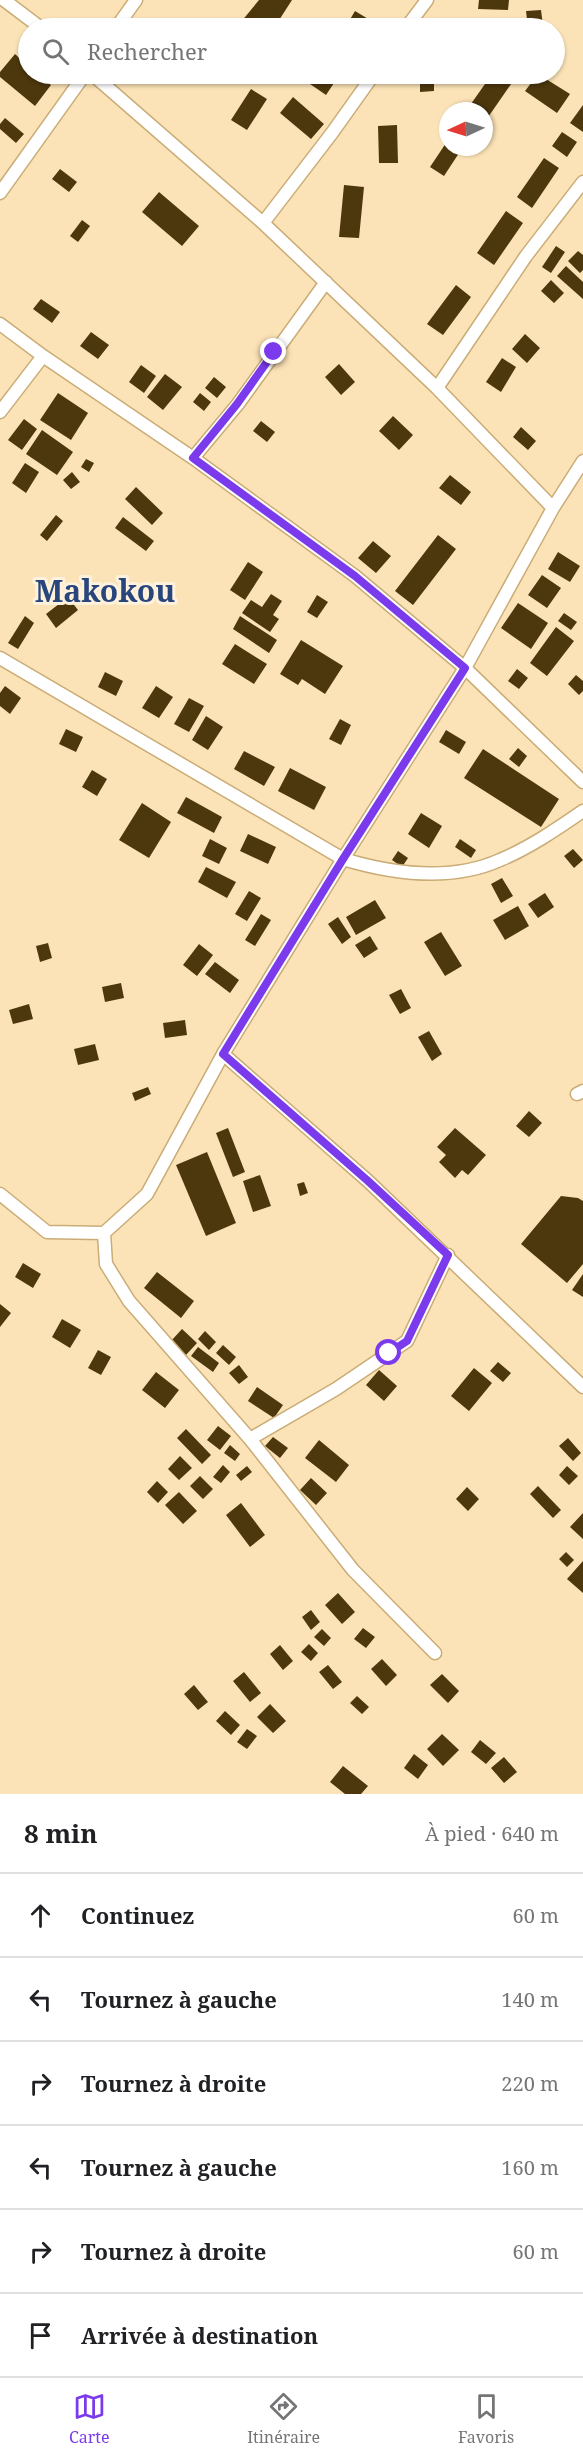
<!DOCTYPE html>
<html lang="fr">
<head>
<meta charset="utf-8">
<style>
  :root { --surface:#fff; --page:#f6f6f6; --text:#202124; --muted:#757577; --line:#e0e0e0; --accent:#7c3aed }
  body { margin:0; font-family:"Noto Serif",serif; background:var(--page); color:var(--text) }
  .compass { position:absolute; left:439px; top:102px; width:54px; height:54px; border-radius:50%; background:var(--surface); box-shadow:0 2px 4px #0004; rotate:266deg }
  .stop { position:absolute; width:18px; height:18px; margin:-14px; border:4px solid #7c3aed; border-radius:50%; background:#fff }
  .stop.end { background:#7c3aed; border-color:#fff; box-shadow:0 2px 6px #0008 }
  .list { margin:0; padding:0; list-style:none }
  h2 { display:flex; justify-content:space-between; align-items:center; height:78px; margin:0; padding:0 24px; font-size:26px }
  h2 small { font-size:20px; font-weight:400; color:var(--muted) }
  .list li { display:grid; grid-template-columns:39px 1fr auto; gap:18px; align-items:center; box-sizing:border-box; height:84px; padding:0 24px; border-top:2px solid var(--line) }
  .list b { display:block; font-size:22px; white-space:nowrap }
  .list em { font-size:20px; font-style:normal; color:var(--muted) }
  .icon { flex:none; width:33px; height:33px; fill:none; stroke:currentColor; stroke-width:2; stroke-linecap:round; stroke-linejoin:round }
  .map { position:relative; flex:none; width:583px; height:1794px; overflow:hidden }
  .search { position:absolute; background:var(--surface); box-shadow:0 2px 4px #0004; left:18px; right:18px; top:18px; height:66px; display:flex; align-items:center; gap:15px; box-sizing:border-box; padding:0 21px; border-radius:33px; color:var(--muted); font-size:22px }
  .sheet { height:582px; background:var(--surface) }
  nav { display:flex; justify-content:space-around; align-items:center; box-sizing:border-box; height:84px; border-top:2px solid var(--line); background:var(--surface); font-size:16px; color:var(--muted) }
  nav a { display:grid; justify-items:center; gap:3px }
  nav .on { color:var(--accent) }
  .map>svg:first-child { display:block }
  .building { fill:#4d380e }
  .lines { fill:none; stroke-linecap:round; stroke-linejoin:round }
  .street-casing { stroke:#caac76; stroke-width:15 }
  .street { stroke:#fff; stroke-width:12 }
  .route { stroke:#7c3aed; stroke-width:8 }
  .labels { text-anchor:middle; stroke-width:6; stroke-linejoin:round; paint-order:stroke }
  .town-label { font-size:30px; font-weight:bold; fill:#28457c; stroke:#fff2dc }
</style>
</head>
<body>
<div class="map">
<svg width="583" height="1794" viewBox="0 0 583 1794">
  <rect width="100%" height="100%" fill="#fce3b7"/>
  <!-- building -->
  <path class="building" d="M259 0H292L274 28H236Z
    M479 0H509L508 10 478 9Z
    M541 10 543 26 528 28 526 11Z
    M355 11 375 23 371 28H345Z
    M164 18 179 28H157Z
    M15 54 28 66V74H38L51 85 35 106 0 77V72Z
    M316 74H340L326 95 310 84Z
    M420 74H434V91L420 92Z
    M492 74H518L484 123V111H466Z
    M538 74 570 94 557 113 525 91Z
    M251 89 267 99 247 130 231 120Z
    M293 97 324 124 311 139 280 113Z
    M583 105V132L570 123Z
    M5 118 24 134 16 143 0 129V124Z
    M397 125 398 163H379L378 126Z
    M562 132 577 142 567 157 552 146Z
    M448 140V147H463L444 176 430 167Z
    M544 158 559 168 532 208 517 197Z
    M60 169 77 182 69 192 52 179Z
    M344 185 364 187 359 238 339 237Z
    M159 192 199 226 182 246 142 212Z
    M506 211 523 223 494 265 477 253Z
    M82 220 90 226 78 242 70 236Z
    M556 246 565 252 551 273 542 267Z
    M578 251 583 255V270L580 273 568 261Z
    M566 266 583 282V299L557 276Z
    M551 280 564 293 554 303 541 291Z
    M456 285 471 297 443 335 427 324Z
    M41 299 60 312 52 323 33 309Z
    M91 332 109 345 98 359 80 346Z
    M525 334 540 348 527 363 512 349Z
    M502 358 516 367 501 392 486 382Z
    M339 364 355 382 341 395 325 377Z
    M141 365 156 376 144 393 129 382Z
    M165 374 182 387 163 410 147 397Z
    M214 377 226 387 217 398 205 388Z
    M58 393 88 413 71 440 40 420Z
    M200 393 211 402 204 411 193 402Z
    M393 416 413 435 399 450 379 431Z
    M24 419 37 429 22 450 8 440Z
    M261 421 275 432 267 442 253 431Z
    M521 427 536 441 528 450 513 437Z
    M42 430 73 452 57 475 26 454Z
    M86 459 94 463 89 472 81 467Z
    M25 463 39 472 26 493 12 483Z
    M72 472 80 482 71 489 63 480Z
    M450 475 471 492 461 505 439 488Z
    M136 487 163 513 152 525 125 499Z
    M56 515 63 521 47 541 40 535Z
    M123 517 154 541 146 551 115 528Z
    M438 535 456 549 413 605 395 591Z
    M373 541 391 556 376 573 358 558Z
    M558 552 580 566 570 582 548 569Z
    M248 562 263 572 245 600 230 590Z
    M542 575 561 588 547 608 528 595Z
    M271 594 282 601 273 615 279 619 270 632 242 613 251 600 262 607Z
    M317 595 328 602 317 618 307 612Z
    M68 597 78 610 56 628 46 614Z
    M518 603 548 623 531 649 501 628Z
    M564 613 577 622 571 630 558 621Z
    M25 616 34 623 18 649 8 643Z
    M240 616 277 640 269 653 233 629Z
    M556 627 574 641 547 676 530 663Z
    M301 640 343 666 325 694 302 679 298 685 280 674Z
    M235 644 267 664 254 684 222 664Z
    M517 669 528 678 519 689 508 681Z
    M105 672 123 681 116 696 98 687Z
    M576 675 583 681V691L579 695 568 684Z
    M5 686 21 698 10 714 0 706V693Z
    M156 686 173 697 159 718 142 708Z
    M189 698 204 706 189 732 174 724Z
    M206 716 223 727 208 750 192 740Z
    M340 719 351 725 341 745 329 739Z
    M66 729 83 737 76 752 59 744Z
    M446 730 466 742 459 754 439 742Z
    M518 748 527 756 519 767 509 759Z
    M483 749 559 799 541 827 464 778Z
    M244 751 275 767 264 786 234 769Z
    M290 768 326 787 314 810 278 791Z
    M92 770 107 779 97 796 82 787Z
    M186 797 222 817 214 833 177 813Z
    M142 803 171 822 149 858 119 840Z
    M421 813 442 826 429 848 408 834Z
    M248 834 276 847 268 864 240 851Z
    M210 839 227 848 219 864 202 856Z
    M460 839 476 850 471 858 455 847Z
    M573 849 583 860 574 868 564 856Z
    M398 851 408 858 402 867 392 860Z
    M206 867 236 882 227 898 198 882Z
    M502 878 513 896 501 903 491 884Z
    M249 891 261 898 247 921 235 914Z
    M545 893 554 907 538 918 528 904Z
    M375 900 386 918 356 935 346 917Z
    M518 906 529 926 505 940 493 920Z
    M261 914 271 920 255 946 245 940Z
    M338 917 351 937 342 944 328 924Z
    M441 932 462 966 445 976 424 942Z
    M370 936 378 949 364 958 355 945Z
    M48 943 52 958 40 962 36 946Z
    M199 944 213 955 197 976 183 965Z
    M215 962 239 980 230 993 205 974Z
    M121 983 124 998 105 1002 102 987Z
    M401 989 411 1008 400 1014 389 995Z
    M29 1004 33 1019 13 1024 9 1010Z
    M185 1020 187 1035 165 1038 163 1023Z
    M429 1031 442 1054 432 1061 418 1037Z
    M95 1044 99 1060 78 1065 74 1049Z
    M148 1087 151 1094 135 1101 132 1093Z
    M529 1111 542 1123 529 1137 516 1126Z
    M228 1128 245 1172 233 1177 216 1133Z
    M455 1128 486 1155 468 1175 462 1170 455 1178 439 1162 446 1155 437 1147Z
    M207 1152 236 1223 206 1236 176 1165Z
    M260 1175 271 1206 253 1212 243 1181Z
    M304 1182 308 1193 300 1196 297 1184Z
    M561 1196 578 1198 583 1201V1264L567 1283 521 1244Z
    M23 1263 41 1274 33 1288 15 1277Z
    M157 1272 194 1301 181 1318 144 1288Z
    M583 1274V1297L572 1290Z
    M0 1304 11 1313 0 1327Z
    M62 1319 81 1330 70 1348 52 1337Z
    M182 1329 197 1343 186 1355 171 1341Z
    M205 1331 216 1342 209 1350 198 1339Z
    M223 1345 236 1357 229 1365 216 1353Z
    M198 1347 219 1363 213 1372 191 1356Z
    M98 1350 111 1357 101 1375 88 1368Z
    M498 1362 511 1373 503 1382 490 1371Z
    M239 1365 248 1377 239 1384 229 1373Z
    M474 1368 492 1383 469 1411 451 1396Z
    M379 1370 397 1386 384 1401 366 1385Z
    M156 1372 179 1390 165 1408 142 1390Z
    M257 1387 283 1405 274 1418 248 1401Z
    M218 1426 231 1436 220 1450 207 1440Z
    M186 1429 211 1455 202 1464 177 1438Z
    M273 1437 288 1448 280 1458 265 1446Z
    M568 1438 581 1453 573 1461 559 1446Z
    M319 1440 349 1465 336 1482 305 1458Z
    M230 1445 240 1454 235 1461 224 1453Z
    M180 1456 192 1468 179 1480 168 1469Z
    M223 1465 230 1472 221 1483 213 1477Z
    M247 1466 252 1472 241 1481 236 1475Z
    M567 1466 578 1476 569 1485 559 1475Z
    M200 1476 213 1489 203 1499 190 1486Z
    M311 1478 327 1493 316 1505 300 1490Z
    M157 1481 168 1492 158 1503 147 1492Z
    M538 1486 561 1510 553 1518 530 1494Z
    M467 1487 479 1499 468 1511 456 1499Z
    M179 1492 197 1511 183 1524 165 1505Z
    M241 1503 265 1535 250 1547 226 1515Z
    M583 1513V1539L570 1527Z
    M566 1552 574 1560 567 1567 559 1559Z
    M583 1561V1593L567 1579Z
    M338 1593 355 1612 342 1624 325 1605Z
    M311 1610 320 1622 311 1630 302 1617Z
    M363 1628 375 1637 366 1648 354 1639Z
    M322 1629 331 1638 324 1646 314 1637Z
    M309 1644 318 1653 311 1661 301 1652Z
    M280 1645 293 1661 283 1670 270 1654Z
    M382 1659 397 1675 386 1686 371 1669Z
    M328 1665 342 1682 333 1689 319 1672Z
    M244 1672 261 1693 250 1702 233 1681Z
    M442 1674 459 1691 448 1703 430 1685Z
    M194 1685 208 1702 198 1710 184 1694Z
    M357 1696 369 1707 362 1714 350 1703Z
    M270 1704 286 1721 273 1733 257 1717Z
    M225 1711 240 1725 231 1735 216 1721Z
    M247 1729 257 1736 247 1749 237 1742Z
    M442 1734 459 1750 443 1766 427 1749Z
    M480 1740 496 1753 486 1764 471 1752Z
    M414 1754 428 1765 418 1779 404 1768Z
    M504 1757 517 1772 504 1783 491 1768Z
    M343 1766 368 1786 361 1794H345L330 1782Z"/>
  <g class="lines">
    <!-- street casing -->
    <g class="street-casing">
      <path id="street" d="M4 0 41 28
        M116 28 136 0
        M406 28 427 0
        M92 74 263 223 437 388 553 508
        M0 193 85 74
        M263 223 332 133 374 74
        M0 324 43 356 193 458 355 576 465 668 553 508 583 461
        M437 388 526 256 583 182
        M0 412 43 356
        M193 458 238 404 326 282
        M0 658 343 859 465 668 583 782
        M223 1054 368 1181 583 1387
        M577 1094 583 1091
        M0 1194 47 1232 104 1233 147 1194 223 1054 343 859C393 874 451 882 500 860 529 848 557 829 583 811
        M104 1233 106 1264 129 1301 250 1439 353 1570 435 1653
        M250 1439 336 1389 407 1341 448 1255"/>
    </g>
    <!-- street -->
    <use href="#street" class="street"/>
  </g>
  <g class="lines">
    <!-- route -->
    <path class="route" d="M274 352 237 404 193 458 355 576 465 668 343 859 223 1054 368 1181 448 1255 407 1341 389 1353"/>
  </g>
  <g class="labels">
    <!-- town labels -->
    <g class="town-label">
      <text x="105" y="602">Makokou</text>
    </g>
  </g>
</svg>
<svg class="compass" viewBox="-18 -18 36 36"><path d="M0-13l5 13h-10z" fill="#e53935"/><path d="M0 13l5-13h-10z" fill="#757577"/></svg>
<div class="stop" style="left:389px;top:1353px"></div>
<div class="stop end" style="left:274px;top:352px"></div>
<div class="search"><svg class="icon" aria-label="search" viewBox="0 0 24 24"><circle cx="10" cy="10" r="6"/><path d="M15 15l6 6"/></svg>Rechercher</div>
</div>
<section class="sheet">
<h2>8 min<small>À pied · 640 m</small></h2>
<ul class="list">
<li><svg class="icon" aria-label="ahead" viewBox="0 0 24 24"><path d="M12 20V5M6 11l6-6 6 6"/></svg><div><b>Continuez</b></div><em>60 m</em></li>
<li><svg class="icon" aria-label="left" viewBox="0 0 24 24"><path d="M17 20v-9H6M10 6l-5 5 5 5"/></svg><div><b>Tournez à gauche</b></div><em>140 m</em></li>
<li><svg class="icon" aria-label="right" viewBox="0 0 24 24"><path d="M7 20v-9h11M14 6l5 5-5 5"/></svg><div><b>Tournez à droite</b></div><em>220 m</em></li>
<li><svg class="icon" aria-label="left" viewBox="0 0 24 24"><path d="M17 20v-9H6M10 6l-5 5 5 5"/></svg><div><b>Tournez à gauche</b></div><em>160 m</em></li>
<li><svg class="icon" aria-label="right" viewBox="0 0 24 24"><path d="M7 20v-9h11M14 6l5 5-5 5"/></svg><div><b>Tournez à droite</b></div><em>60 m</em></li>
<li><svg class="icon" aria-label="arrive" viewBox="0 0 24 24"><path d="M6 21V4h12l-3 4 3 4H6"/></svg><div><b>Arrivée à destination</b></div></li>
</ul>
</section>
<nav>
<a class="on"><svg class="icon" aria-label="map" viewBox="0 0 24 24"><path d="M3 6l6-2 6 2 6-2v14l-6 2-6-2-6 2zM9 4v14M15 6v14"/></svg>Carte</a>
<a><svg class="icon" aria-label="directions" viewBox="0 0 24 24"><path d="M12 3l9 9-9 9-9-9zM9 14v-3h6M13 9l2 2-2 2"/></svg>Itinéraire</a>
<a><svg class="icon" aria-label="saved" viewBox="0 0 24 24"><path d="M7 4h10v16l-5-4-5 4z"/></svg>Favoris</a>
</nav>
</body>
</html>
